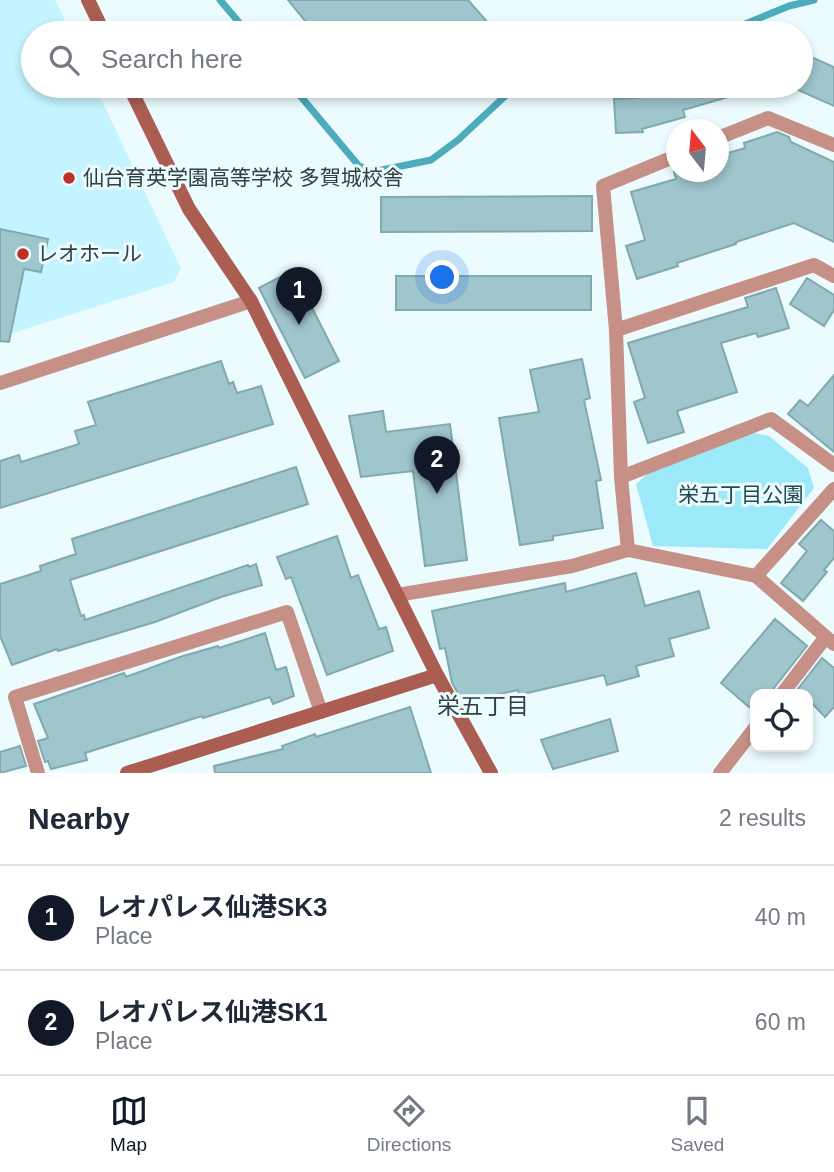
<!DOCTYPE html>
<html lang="en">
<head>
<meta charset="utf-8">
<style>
  :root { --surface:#fff; --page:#f6f6f7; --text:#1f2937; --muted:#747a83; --line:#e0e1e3; --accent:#111827 }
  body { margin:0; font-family:Arial,"Noto Sans JP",sans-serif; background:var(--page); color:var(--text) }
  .controls { position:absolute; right:21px; bottom:21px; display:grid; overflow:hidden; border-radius:14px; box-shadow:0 4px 10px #0003 }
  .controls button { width:63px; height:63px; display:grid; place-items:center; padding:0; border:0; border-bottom:2px solid var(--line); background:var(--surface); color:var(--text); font:35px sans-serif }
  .compass { position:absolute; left:666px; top:119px; width:63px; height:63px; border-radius:50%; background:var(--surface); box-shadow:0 4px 10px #0003; rotate:344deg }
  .you { position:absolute; left:443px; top:278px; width:24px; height:24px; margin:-18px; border:5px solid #fff; border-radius:50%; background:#1a73e8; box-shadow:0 0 0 10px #1a73e833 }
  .badge { display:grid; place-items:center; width:46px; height:46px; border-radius:50%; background:var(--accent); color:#fff; font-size:23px; font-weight:700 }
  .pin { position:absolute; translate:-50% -58px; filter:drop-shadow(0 2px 4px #0008) }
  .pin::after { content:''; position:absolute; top:37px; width:24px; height:21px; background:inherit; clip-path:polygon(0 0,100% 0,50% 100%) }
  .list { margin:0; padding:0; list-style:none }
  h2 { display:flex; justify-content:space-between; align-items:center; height:91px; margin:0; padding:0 28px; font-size:30px }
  h2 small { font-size:23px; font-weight:400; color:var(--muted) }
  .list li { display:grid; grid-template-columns:46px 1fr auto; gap:21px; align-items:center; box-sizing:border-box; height:105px; padding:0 28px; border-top:2px solid var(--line) }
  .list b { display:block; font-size:26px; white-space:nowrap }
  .list p { margin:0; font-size:23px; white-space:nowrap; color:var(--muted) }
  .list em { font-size:23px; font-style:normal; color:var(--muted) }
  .icon { flex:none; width:38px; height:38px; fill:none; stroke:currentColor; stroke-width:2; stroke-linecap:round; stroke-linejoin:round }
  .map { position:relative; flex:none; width:834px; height:773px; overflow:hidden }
  .search { position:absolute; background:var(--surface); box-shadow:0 4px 10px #0003; left:21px; right:21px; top:21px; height:77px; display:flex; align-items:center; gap:18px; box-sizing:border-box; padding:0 24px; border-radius:38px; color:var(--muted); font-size:26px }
  .sheet { height:301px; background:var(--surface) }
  nav { display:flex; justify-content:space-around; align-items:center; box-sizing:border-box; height:98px; border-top:2px solid var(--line); background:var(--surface); font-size:19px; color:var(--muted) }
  nav a { display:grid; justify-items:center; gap:4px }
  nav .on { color:var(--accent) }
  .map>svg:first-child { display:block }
  .built { fill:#c3f4ff }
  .green { fill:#9ce9f9 }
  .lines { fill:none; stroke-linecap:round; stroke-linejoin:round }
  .stream { stroke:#4dabbc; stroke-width:7 }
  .building { fill:#9fc5cd; stroke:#82a8b0; stroke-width:2 }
  .street { stroke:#c79087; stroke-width:14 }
  .secondary { stroke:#ab5d52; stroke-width:14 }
  .poi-dot { fill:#be3024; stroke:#ebfbfe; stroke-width:2.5 }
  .labels { text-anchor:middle; stroke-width:6; stroke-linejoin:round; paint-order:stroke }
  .poi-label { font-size:21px; fill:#304043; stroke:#ebfbfe; text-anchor:start }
  .park-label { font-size:21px; fill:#204a52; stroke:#ebfbfe }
  .neighbourhood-label { font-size:23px; fill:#304043; stroke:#ebfbfe }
</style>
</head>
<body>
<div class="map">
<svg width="834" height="773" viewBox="0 0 834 773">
  <rect width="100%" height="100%" fill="#ebfbfe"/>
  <!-- built -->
  <path class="built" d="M0 0H55L71 33H33V86H95L181 269 174 282 0 337Z"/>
  <!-- green -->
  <path class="green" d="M754 433 769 436 808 468 814 488 767 549 653 546 636 484 653 469Z"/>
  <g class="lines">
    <!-- stream -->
    <path class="stream" d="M220 0 248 33
      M723 33 789 6 814 0
      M292 86 359 166 372 172 431 160 458 140 516 86"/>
  </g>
  <!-- building -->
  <path class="building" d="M288 0H468L490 25 479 33H315Z
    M811 57 834 67V106L796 89 798 86H801V79Z
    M678 86H749V91L683 110 685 117 642 129 643 132 616 133 614 99 637 98Z
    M777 132 789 137 791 142 834 162V242L794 223 736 242V244L677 263 678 266 637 279 626 246 645 240 631 192 676 179 674 172H718V156L745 148 744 143Z
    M592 196V231L381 232V197Z
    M0 229 48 239 41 272 24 269 9 342 0 341Z
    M293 270 339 361 305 378 259 288Z
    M396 276H591V310H396Z
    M807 278 834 295V310L824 326 790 304Z
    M776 288 789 328 758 337 756 333 721 343 737 392 677 411 684 432 648 443 634 402 645 398 628 343 748 307 745 298Z
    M582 359 590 398 584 400 601 480 596 481 603 528 553 536V540L520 545 499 418 539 412 530 370Z
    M221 361 229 384 233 382 237 393 261 386 273 424 0 508V461L19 455 21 462 79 444 75 431 96 425 88 402Z
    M834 375V452L788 414 800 400 808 406Z
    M383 411 386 432 450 424 467 560 425 566 413 471 361 477 349 416Z
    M296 467 308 504 70 580 81 616 84 615 85 620 248 565 249 567 256 564 262 585 221 597 155 622 58 651 57 649 12 665 0 636V584L41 571 40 566 76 554 72 539Z
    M821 520 834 531V558L824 570 827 572 803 601 781 583 807 551 799 544Z
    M337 536 351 578 358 575 379 629 386 627 393 651 327 675 291 577 286 579 277 557Z
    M636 573 645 606 699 591 709 628 669 639 674 656 636 666 639 676 607 685 604 675 519 695 518 690 463 702 452 683 445 648 440 649 432 611 565 583 566 592Z
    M775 619 807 646 774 688 773 694H755V699L749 707 721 683Z
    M265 633 276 670 286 667 294 696 273 704 270 697 203 718 202 716 85 753 87 760 51 769 48 761 45 762 38 741 48 738 34 704 124 673 126 677 180 657 218 646 219 648Z
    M822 658 834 668V707L825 717 808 699V694H794Z
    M410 707 431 773H215L214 766 283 749 282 746 315 734 316 737Z
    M610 719 618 751 553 769 541 740Z
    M20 746 26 766 0 773V752Z"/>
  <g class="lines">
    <!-- street -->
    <path class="street" d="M718 138 768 118 834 145
      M676 156 603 186 616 330 814 265 834 276
      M616 330 621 477 628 550
      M0 383 251 301
      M621 477 771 419 834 465
      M756 576 834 489
      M397 595 572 566 628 550 756 576 834 644
      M782 694 825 638
      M38 773 15 697 287 612 321 712
      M720 773 755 728"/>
    <!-- secondary -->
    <path class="secondary" d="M88 0 104 33
      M129 86 189 209 251 301 437 675 491 773
      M127 773 437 675"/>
  </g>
  <!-- markers -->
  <g class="poi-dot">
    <circle cx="69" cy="178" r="7"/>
    <circle cx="23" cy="254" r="7"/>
  </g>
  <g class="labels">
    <!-- poi labels -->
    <g class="poi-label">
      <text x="83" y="185">仙台育英学園高等学校 多賀城校舎</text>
      <text x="37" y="261">レオホール</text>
    </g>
    <!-- park labels -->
    <g class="park-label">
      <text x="741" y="502">栄五丁目公園</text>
    </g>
    <!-- neighbourhood labels -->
    <g class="neighbourhood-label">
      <text x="483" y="714">栄五丁目</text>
    </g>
  </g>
</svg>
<div class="controls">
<button><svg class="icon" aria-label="locate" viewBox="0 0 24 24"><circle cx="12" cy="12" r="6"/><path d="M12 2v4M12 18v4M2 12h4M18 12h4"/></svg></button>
</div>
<svg class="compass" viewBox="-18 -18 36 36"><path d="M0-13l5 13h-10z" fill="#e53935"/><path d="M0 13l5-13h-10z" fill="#747a83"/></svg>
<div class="you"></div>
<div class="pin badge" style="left:299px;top:325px">1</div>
<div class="pin badge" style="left:437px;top:494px">2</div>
<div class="search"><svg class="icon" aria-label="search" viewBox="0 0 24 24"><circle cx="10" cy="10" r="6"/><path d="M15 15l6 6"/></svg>Search here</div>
</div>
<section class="sheet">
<h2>Nearby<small>2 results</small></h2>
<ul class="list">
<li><span class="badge">1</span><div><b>レオパレス仙港SK3</b><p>Place</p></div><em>40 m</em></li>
<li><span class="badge">2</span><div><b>レオパレス仙港SK1</b><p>Place</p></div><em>60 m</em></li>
</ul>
</section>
<nav>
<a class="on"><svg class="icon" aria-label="map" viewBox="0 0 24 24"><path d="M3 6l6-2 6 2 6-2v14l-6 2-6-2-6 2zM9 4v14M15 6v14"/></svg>Map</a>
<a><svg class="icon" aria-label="directions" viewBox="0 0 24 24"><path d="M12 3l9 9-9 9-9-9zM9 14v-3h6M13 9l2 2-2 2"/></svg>Directions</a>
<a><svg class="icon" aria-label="saved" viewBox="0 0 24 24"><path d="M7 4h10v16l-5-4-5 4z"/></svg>Saved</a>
</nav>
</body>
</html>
